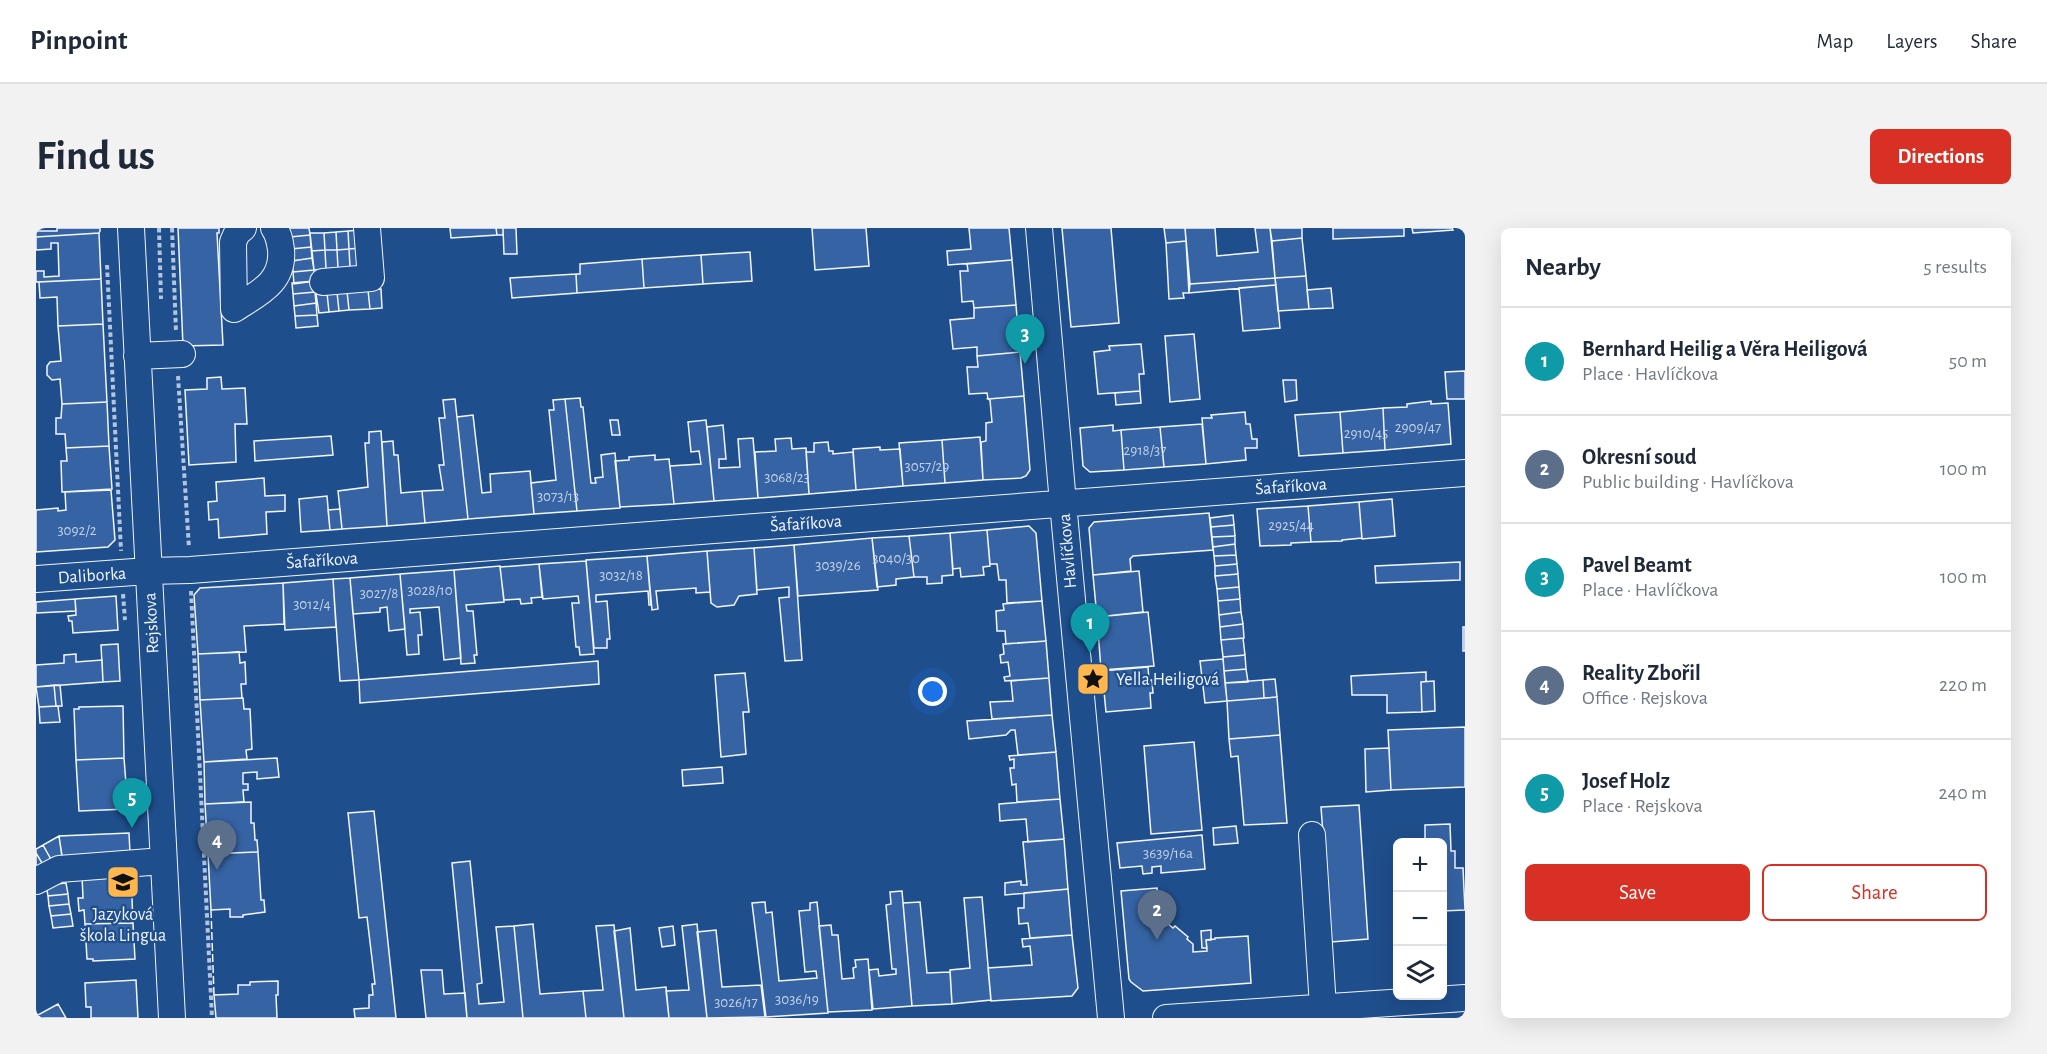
<!DOCTYPE html>
<html lang="en">
<head>
<meta charset="utf-8">
<style>
  :root { --surface:#fff; --page:#f2f2f3; --text:#1f2937; --muted:#747a83; --line:#e0e1e3; --accent:#d93025 }
  body { margin:0; font-family:"Alegreya Sans",sans-serif; background:var(--page); color:var(--text) }
  .controls { position:absolute; right:18px; bottom:18px; display:grid; overflow:hidden; border-radius:9px; box-shadow:0 6px 24px #0002 }
  .controls button { width:54px; height:54px; display:grid; place-items:center; padding:0; border:0; border-bottom:2px solid var(--line); background:var(--surface); color:var(--text); font:30px sans-serif }
  .you { position:absolute; left:897px; top:464px; width:21px; height:21px; margin:-15px; border:4px solid #fff; border-radius:50%; background:#1a73e8; box-shadow:0 0 0 9px #1a73e833 }
  .badge { display:grid; place-items:center; width:39px; height:39px; border-radius:50%; background:var(--accent); color:#fff; font-size:20px; font-weight:700 }
  .pin { position:absolute; translate:-50% -50px; filter:drop-shadow(0 2px 3px #0008) }
  .pin::after { content:''; position:absolute; top:32px; width:21px; height:18px; background:inherit; clip-path:polygon(0 0,100% 0,50% 100%) }
  .list { margin:0; padding:0; list-style:none }
  h2 { display:flex; justify-content:space-between; align-items:center; height:78px; margin:0; padding:0 24px; font-size:26px }
  h2 small { font-size:20px; font-weight:400; color:var(--muted) }
  .list li { display:grid; grid-template-columns:39px 1fr auto; gap:18px; align-items:center; box-sizing:border-box; height:108px; padding:0 24px; border-top:2px solid var(--line) }
  .list b { display:block; font-size:22px; white-space:nowrap }
  .list p { margin:0; font-size:20px; white-space:nowrap; color:var(--muted) }
  .list em { font-size:20px; font-style:normal; color:var(--muted) }
  .actions { display:flex; gap:12px; padding:18px 24px }
  .actions a { flex:1; padding:14px 0; border:2px solid var(--accent); border-radius:9px; text-align:center; font-size:21px; color:var(--accent) }
  .actions .main { background:var(--accent); color:#fff }
  .icon { flex:none; width:33px; height:33px; fill:none; stroke:currentColor; stroke-width:2; stroke-linecap:round; stroke-linejoin:round }
  .map { position:relative; flex:none; width:1429px; height:790px; overflow:hidden; border-radius:9px }
  header { display:flex; align-items:center; gap:36px; box-sizing:border-box; height:84px; padding:0 30px; background:var(--surface); border-bottom:2px solid var(--line) }
  header strong { font-size:28px }
  nav { display:flex; gap:33px; margin-inline-start:auto; font-size:21px }
  .intro { display:flex; align-items:center; justify-content:space-between; box-sizing:border-box; height:144px; padding:0 36px }
  h1 { margin:0; font-size:42px }
  .button { padding:15px 27px; border-radius:9px; background:var(--accent); color:#fff; font-size:21px; font-weight:700 }
  main { display:flex; gap:36px; padding:0 36px }
  aside { flex:1; background:var(--surface); border-radius:9px; box-shadow:0 6px 24px #0002 }
  .map>svg:first-child { display:block }
  .building { fill:#3563a3; stroke:#f2f6ff; stroke-width:1.5 }
  .lines { fill:none; stroke-linecap:round; stroke-linejoin:round }
  .minor-casing { stroke:#f2f6ff; stroke-width:28 }
  .path { stroke:#b3c4dc; stroke-width:4; stroke-dasharray:4.5 3; stroke-linecap:butt }
  .minor { stroke:#1f4e8c; stroke-width:26 }
  .fence { stroke:#f2f6ff; stroke-width:1.5; stroke-dasharray:8 3; stroke-linecap:butt }
  .labels { text-anchor:middle; stroke-width:4.5; stroke-linejoin:round; paint-order:stroke }
  .number-label { font-size:15px; fill:#c3d1e8 }
  .street-label { font-size:18px; fill:#f2f6ff; stroke:#1f4e8c }
  .poi-label { font-size:18px; fill:#f2f6ff; stroke:#1f4e8c; text-anchor:start }
</style>
</head>
<body>
<header>
<strong>Pinpoint</strong>
<nav><a>Map</a><a>Layers</a><a>Share</a></nav>
</header>
<div class="intro"><h1>Find us</h1><a class="button">Directions</a></div>
<main>
<div class="map">
<svg width="1429" height="790" viewBox="0 0 1429 790">
  <rect width="100%" height="100%" fill="#1f4e8c"/>
  <!-- building -->
  <path class="building" d="M21 0H64V3L63 5 0 9V3H21Z
    M142 0H183V5H181L187 117 147 118Z
    M252 0H273L274 7 254 9Z
    M414 0H460L461 7 415 10Z
    M460 0H467V7H461Z
    M467 0H480L481 26H468Z
    M776 0H830L833 38 779 42Z
    M933 0H973L976 32 912 37 911 23 935 21Z
    M1026 0H1075L1083 95 1035 99Z
    M1128 0H1149L1150 13 1130 15Z
    M1149 0H1179L1181 28 1222 24 1219 0H1234L1239 50 1154 56Z
    M1234 0H1266V10L1236 13Z
    M1297 0H1368V8L1297 11Z
    M1376 0H1416L1417 2 1377 5Z
    M324 2 325 20 313 21 312 3Z
    M312 3 313 21 301 22 300 4Z
    M300 4 301 22H289L288 5Z
    M63 5 65 51 0 54V43H8V49L23 48 22 15H15V21L0 22V9Z
    M274 5H288L289 22 276 23Z
    M274 7 275 19 255 21 254 9Z
    M1266 10 1270 48 1239 50 1236 13Z
    M1150 13 1153 65H1147L1148 70 1133 71 1130 15Z
    M275 19 276 30 256 33 255 21Z
    M325 20 327 39H314L313 21Z
    M313 21 314 39 302 40 301 22Z
    M289 22H301L302 40 290 41Z
    M289 22 290 41 278 42 276 23Z
    M714 24 716 53 667 56 665 27Z
    M665 27 667 56 608 60 606 31Z
    M276 30 278 42 257 44 256 33Z
    M606 31 608 60 541 65 540 46H544V36Z
    M976 32 980 77 938 80 937 73 926 74 924 43H932L931 36Z
    M278 42 279 53 258 56 257 44Z
    M540 46 541 65 476 70 474 50Z
    M1270 48 1273 81 1242 83 1239 50Z
    M1239 50 1240 57 1153 65 1154 56Z
    M65 51 67 96 22 98 21 69 4 70 3 54Z
    M278 53 279 64 257 66 256 55Z
    M1240 57 1244 100 1207 103 1203 60Z
    M1295 60 1297 80 1273 81 1271 62Z
    M345 61 346 80 334 81 332 62Z
    M332 62 334 81 313 82 311 63Z
    M311 63 313 82 303 83 301 64Z
    M279 64 280 75 258 78 257 66Z
    M301 64 303 83 293 84 291 65Z
    M291 65 293 84 283 85 280 66Z
    M280 75 281 87 259 88 258 78Z
    M980 77 984 124 941 128V119L917 121 914 92 938 90V80Z
    M281 87 282 98 260 100 259 88Z
    M67 96 71 174 26 176 24 151 16 152 11 147V138L14 134 25 133 22 98Z
    M1158 106 1164 171 1134 174 1129 108Z
    M1105 116 1108 146H1103L1104 163 1062 166 1058 124 1074 122 1073 118Z
    M984 124 988 168 952 171 951 165 933 166 931 139H942L941 128Z
    M1429 143V171H1411L1409 144Z
    M185 149 186 161 209 160 211 196H199L200 234 153 237 149 162 171 161V150Z
    M1247 152H1260L1261 172 1249 174Z
    M1104 163 1105 175 1080 177 1079 165Z
    M988 168 994 242 990 248 985 250 947 252 945 214 950 213V195L956 194 954 172 952 171Z
    M544 170 545 179H547L555 255H560L559 250 567 249 565 227 579 225 584 280 541 283 529 171Z
    M419 171 432 291 389 295 386 263 407 262 403 237H408L403 190H409L407 172Z
    M529 171 541 283 498 286 495 255 520 252 513 182H518L517 172Z
    M1395 173V176L1412 175 1415 216 1349 222 1347 180 1371 179V176Z
    M71 174 73 218 30 220 29 206H20V190H25L26 176Z
    M1347 180 1349 222 1307 225 1304 184Z
    M1209 184 1210 196H1214L1216 211H1221V220H1209L1210 232 1170 236 1166 190H1176L1175 187Z
    M1304 184 1307 225 1263 228 1259 187Z
    M437 187 446 265 455 264 454 246 494 243 498 286 432 291 421 189Z
    M574 192H582L584 207H576Z
    M670 192 678 273 638 276 634 238 665 236 663 223 655 224 652 194Z
    M1166 196 1170 236 1128 239 1124 199Z
    M687 197 690 231H683V240L704 239 702 211 717 210 722 270 678 273 671 199Z
    M1077 197V203L1085 202 1088 242 1054 244 1047 238 1044 200Z
    M1124 199 1128 239 1088 242 1085 202Z
    M345 203 351 298 306 301 302 263 332 259 329 215H333V204Z
    M295 208 297 227 219 233 218 213Z
    M944 209 947 252 909 255 906 212Z
    M755 210 756 221 770 220 773 266 722 270 719 224 740 223 739 211Z
    M906 212 909 255 867 258 863 215Z
    M357 213 358 227H362L365 265 386 263 389 295 351 298 346 214Z
    M792 214 793 223H797V226L817 224 820 262 773 266 770 224H778V215Z
    M73 218 76 261 26 264 25 233H31L30 220Z
    M844 219V222L864 221 867 258 820 262 817 221Z
    M619 227V232L633 231 638 276 584 279 579 233 593 232V229Z
    M228 250 229 268 249 267V283L230 284 231 306 183 310 182 291 173 292 172 274 181 273 180 254Z
    M75 262 79 312 72 319 0 324V282L22 280V283L30 282 29 264Z
    M291 268 294 302 265 304 263 271Z
    M1356 271 1359 308 1326 311 1323 274Z
    M1323 274 1326 310 1306 312V313L1275 314 1272 278Z
    M1272 278 1275 314 1255 315V317L1224 318 1221 281Z
    M304 281 306 301 294 302 292 282Z
    M1173 285 1177 322 1097 328 1094 331 1095 343 1057 347 1053 300 1058 294Z
    M1197 287 1198 297 1175 299 1174 290Z
    M1198 297 1199 308 1176 309 1175 299Z
    M993 298 1000 305 1006 373 971 375 970 352H963L961 336H954L951 302Z
    M951 302 954 338 947 339 948 347 925 349 924 340 917 341 914 305Z
    M914 305 917 347 906 348V355L891 356V349H878L873 308Z
    M873 308 878 349 860 351V357L841 359 836 310Z
    M1199 308V316L1177 319 1176 309Z
    M836 310 842 362 762 368 758 317Z
    M1199 316 1200 327 1178 328 1177 319Z
    M758 317 766 432 749 433 743 370 753 369V359L721 362 718 320Z
    M718 320 721 366 703 368 698 377 681 379 675 375 671 323Z
    M671 323 674 364 660 365V360L620 363 622 381 616 382 611 328Z
    M1200 327 1201 336 1179 338 1178 328Z
    M611 328 615 377H613L612 363 560 367V374L571 373 574 411H571V420H558L550 332Z
    M550 333 558 426 544 427 543 419H540L536 375H543L542 368 507 371 503 336Z
    M1424 334V352L1340 355 1339 338Z
    M503 336 506 369 495 370 496 375 485 376 484 371 468 372 464 339Z
    M1201 336 1202 346 1179 348V338Z
    M464 338 468 374 430 377 431 383H437L441 427H438L439 435 425 436 418 342Z
    M418 342 425 430 408 432 403 379 374 381V385L384 384 386 407H382L383 426 371 427 364 346Z
    M1103 343 1107 384 1061 389 1057 347Z
    M364 346 369 401 353 403 351 379 344 380V384L317 386 314 350Z
    M1202 346 1203 359 1181 361 1179 348Z
    M314 350 323 452 304 453 297 351Z
    M297 351 300 399 249 402 247 355Z
    M247 355 248 396 208 398 210 424 162 426 158 367 164 360Z
    M1203 359 1204 371 1182 373 1181 361Z
    M80 368 82 402 37 405 36 393H33L32 388 40 387 39 371Z
    M39 371 40 383 0 385V374Z
    M1204 371 1205 384 1183 387 1182 373Z
    M1006 373 1010 413 970 416 969 403H961L960 383 968 382 967 376Z
    M1112 384 1118 438 1065 442 1061 389Z
    M1205 384 1207 396 1184 399 1183 387Z
    M1207 396 1208 410 1185 412 1184 399Z
    M1427 399H1429V423H1427Z
    M1207 410 1209 427 1187 429 1185 412Z
    M1010 413 1013 450 969 453 968 449 974 448 972 434 965 435 964 427 968 426 967 416Z
    M82 416 84 453 67 454 65 417Z
    M203 424 204 435 209 434 210 456H205L206 470 164 472 162 426Z
    M40 426V434L66 432 67 454 0 459V437L28 435V427Z
    M1209 427 1210 441 1188 443 1187 429Z
    M1187 431 1191 473 1169 475 1164 433Z
    M562 433 563 456 324 475 323 452Z
    M1112 439 1113 452H1116L1117 465H1114L1115 480 1070 484 1066 443Z
    M1210 441 1212 454 1189 455 1188 443Z
    M1390 444V454H1385L1386 484 1351 485V467H1316L1315 448Z
    M709 445 713 484H707L710 526 685 529 679 447Z
    M1013 450 1016 487 956 491 954 474 977 473 975 453Z
    M1239 451 1241 469 1228 470 1227 452Z
    M1227 452 1228 470 1191 473 1189 455Z
    M1398 453 1399 483 1386 484 1385 454Z
    M18 457 20 478 3 479 0 459Z
    M18 457H24L26 478H20Z
    M1241 469 1244 507 1193 511 1191 473Z
    M207 470 208 481H214L216 521 210 522 211 531 168 534 164 472Z
    M22 478 24 494 4 495 3 479Z
    M87 478 88 530 40 532 38 481H43V479Z
    M1016 487 1020 524 982 527 979 502H975L970 507 933 511 931 493Z
    M1429 499V559L1355 562 1352 502Z
    M1244 507 1251 595 1208 597 1202 528 1195 529 1193 511Z
    M1158 514 1166 602 1115 606 1108 518Z
    M1353 520 1355 562 1330 564 1329 521Z
    M1020 524 1024 571 981 574 980 556 976 557 974 540H978V531L974 532 973 528Z
    M88 530 92 581 43 583 40 532Z
    M241 530 243 549 221 551V544L207 545V556H212V562H207L208 574 169 576 168 534Z
    M686 539 687 555 647 558 646 542Z
    M1024 571 1028 611 992 614 990 591 964 593 963 576Z
    M215 574V595H218L219 612H221L222 624 172 626 169 576Z
    M1323 577 1332 711 1295 714 1285 579Z
    M338 583 360 790H319L318 781 333 780V767H337L336 756H339L331 689 323 690 312 585Z
    M1414 596 1415 623H1419V640H1427L1429 682 1406 683V614H1389V597Z
    M1200 598 1202 615 1178 617 1177 600Z
    M93 605 94 625 26 629 23 608Z
    M1166 607 1169 641 1125 645V638L1116 639V645L1107 646 1106 638 1084 640 1081 615Z
    M23 608 27 634 17 635 7 617Z
    M1028 611 1032 661 969 667V655L985 653V657H991L987 614Z
    M7 617 17 635 9 640 0 625V621Z
    M222 624 225 672H228L229 684 207 687V689H194V681L175 682 172 626Z
    M0 625 9 640 0 645Z
    M434 633 446 755 441 756 443 776 468 774 460 699 478 698 487 790H431L416 635Z
    M95 645 97 695 49 696 48 682 43 683 42 670H47L46 648Z
    M30 655 32 666 12 668 10 657Z
    M1121 660 1124 696 1131 695 1137 700 1139 698 1152 709 1151 711 1157 716V724L1171 723 1170 712 1179 711V710L1212 708 1215 755 1107 763 1095 754 1093 751 1085 663Z
    M1032 661 1036 707 994 710 992 695 983 696 982 680H988V665Z
    M866 663 876 778 837 781 833 742 842 741 843 748 860 746V741H856L850 677 855 676 854 664Z
    M32 666 33 676 13 678 12 668Z
    M946 669 955 772 916 776 914 742 934 740 928 670Z
    M729 674 730 685 736 684 743 753 781 750 780 743 769 744 763 683 774 682V675L781 674 792 785 730 789 716 675Z
    M884 674 891 745 914 744 916 776 876 778 867 675Z
    M33 676 35 686 15 688 13 678Z
    M35 686 37 698 17 700 15 688Z
    M97 695 99 731 57 733V731H51L49 696Z
    M497 696 504 766 547 763 550 790H487L478 698Z
    M661 696 671 790H633L630 763 653 762 646 698Z
    M578 697 588 790H550L547 763 567 762 560 698Z
    M795 697 796 707H802L806 751 818 750 817 740 820 739 819 732 832 731 836 782 792 784 783 698Z
    M637 698 639 717 626 719 623 700Z
    M594 700 600 762 630 759 633 790H588L578 703Z
    M680 702 686 759 725 757 729 789 671 790 661 704Z
    M1175 702V712H1170L1171 720H1166L1165 703Z
    M1036 707 1042 760 1036 768 955 773 952 740 996 737 994 718 987 719 986 711Z
    M385 742H406L408 766 429 765 431 790H390Z
    M100 752 102 790H55V779H50L49 755Z
    M242 753V767H240L241 790H180L178 767 202 766V757H214V754Z
    M22 776 30 790H0V788Z"/>
  <g class="lines">
    <!-- minor casing -->
    <g class="minor-casing">
      <path id="minor" d="M95 0 136 790
        M1003 0 1027 275 1075 790
        M287 54 335 50 331 0
        M198 81C221 66 248 55 245 22 244 14 243 7 238 0
        M198 81 197 14 201 5 207 0
        M101 128 146 126
        M0 351 112 343 154 342 1429 245
        M1276 607 1287 779
        M0 653 23 641 127 633
        M1130 790 1429 770"/>
    </g>
    <!-- path -->
    <path class="path" d="M123 0 125 71
      M136 0 140 104
      M71 37 85 323
      M142 148 153 320
      M155 363 176 790
      M87 366 89 392"/>
    <!-- minor -->
    <use href="#minor" class="minor"/>
    <!-- fence -->
    <path class="fence" d="M175 682 178 767"/>
  </g>
  <!-- icons -->
  <defs>
    <g id="sight-square" transform="scale(1.725)"><rect x="-9" y="-9" width="18" height="18" rx="4" fill="#ffb74d" stroke="#1f4e8c"/><path d="M0-6L1.8-2.2L6-1.7L2.9 1.2L3.7 5.4L0 3.3L-3.7 5.4L-2.9 1.2L-6-1.7L-1.8-2.2Z" fill="#111"/></g>
    <g id="school-square" transform="scale(1.725)"><rect x="-9" y="-9" width="18" height="18" rx="4" fill="#ffb74d" stroke="#1f4e8c"/><path d="M0-5L7-2L0 1L-7-2ZM-4 1L0 2.5L4 1V4Q0 6-4 4Z" fill="#111"/></g>
  </defs>
  <g fill-rule="evenodd">
    <use href="#sight-square" x="1057" y="451"/>
    <use href="#school-square" x="87" y="654"/>
  </g>
  <g class="labels">
    <!-- number labels -->
    <g class="number-label">
      <text x="1382" y="204">2909/47</text>
      <text x="1330" y="210">2910/45</text>
      <text x="1109" y="227">2918/37</text>
      <text x="891" y="243">3057/29</text>
      <text x="751" y="254">3068/23</text>
      <text x="522" y="273">3073/13</text>
      <text x="1255" y="302">2925/44</text>
      <text x="41" y="307">3092/2</text>
      <text x="860" y="335">3040/30</text>
      <text x="802" y="342">3039/26</text>
      <text x="585" y="352">3032/18</text>
      <text x="394" y="367">3028/10</text>
      <text x="343" y="370">3027/8</text>
      <text x="276" y="381">3012/4</text>
      <text x="1132" y="630">3639/16a</text>
      <text x="761" y="776">3036/19</text>
      <text x="700" y="779">3026/17</text>
    </g>
    <!-- street labels -->
    <g class="street-label">
      <text transform="translate(1255 258) rotate(-4)" y="6">Šafaříkova</text>
      <text transform="translate(770 295) rotate(-4)" y="6">Šafaříkova</text>
      <text transform="translate(1031 323) rotate(-95)" y="6">Havlíčkova</text>
      <text transform="translate(286 332) rotate(-4)" y="6">Šafaříkova</text>
      <text transform="translate(56 347) rotate(-4)" y="6">Daliborka</text>
      <text transform="translate(115 395) rotate(-93)" y="6">Rejskova</text>
    </g>
    <!-- poi labels -->
    <g class="poi-label">
      <text x="1080" y="457">Yella Heiligová</text>
      <text x="87" y="692" text-anchor="middle">Jazyková<tspan x="87" dy="21">škola Lingua</tspan></text>
    </g>
  </g>
</svg>
<div class="controls">
<button>+</button>
<button>−</button>
<button><svg class="icon" aria-label="layers" viewBox="0 0 24 24"><path d="M12 4l9 5-9 5-9-5zM3 14l9 5 9-5"/></svg></button>
</div>
<div class="you"></div>
<div class="pin badge" style="left:1054px;top:425px;background:#0f9aa8">1</div>
<div class="pin badge" style="left:1121px;top:712px;background:#5c6f8a">2</div>
<div class="pin badge" style="left:989px;top:136px;background:#0f9aa8">3</div>
<div class="pin badge" style="left:181px;top:642px;background:#5c6f8a">4</div>
<div class="pin badge" style="left:96px;top:600px;background:#0f9aa8">5</div>
</div>
<aside>
<h2>Nearby<small>5 results</small></h2>
<ul class="list">
<li><span class="badge" style="background:#0f9aa8">1</span><div><b>Bernhard Heilig a Věra Heiligová</b><p>Place · Havlíčkova</p></div><em>50 m</em></li>
<li><span class="badge" style="background:#5c6f8a">2</span><div><b>Okresní soud</b><p>Public building · Havlíčkova</p></div><em>100 m</em></li>
<li><span class="badge" style="background:#0f9aa8">3</span><div><b>Pavel Beamt</b><p>Place · Havlíčkova</p></div><em>100 m</em></li>
<li><span class="badge" style="background:#5c6f8a">4</span><div><b>Reality Zbořil</b><p>Office · Rejskova</p></div><em>220 m</em></li>
<li><span class="badge" style="background:#0f9aa8">5</span><div><b>Josef Holz</b><p>Place · Rejskova</p></div><em>240 m</em></li>
</ul>
<div class="actions"><a class="main">Save</a><a>Share</a></div>
</aside>
</main>
</body>
</html>
